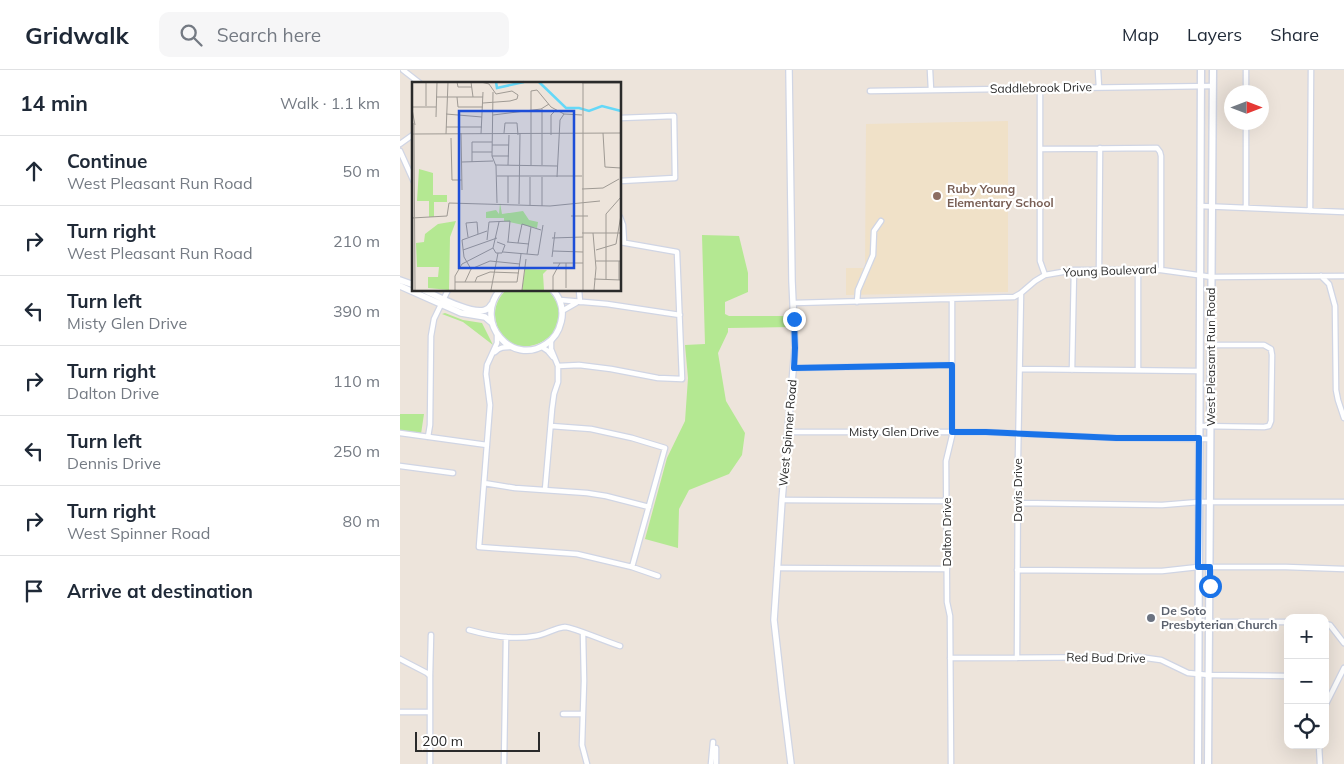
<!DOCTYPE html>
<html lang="en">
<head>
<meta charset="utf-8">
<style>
  :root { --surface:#fff; --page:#f6f6f7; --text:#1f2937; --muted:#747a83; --line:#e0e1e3 }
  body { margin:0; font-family:Mulish,sans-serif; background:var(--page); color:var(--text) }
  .controls { position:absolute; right:15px; bottom:15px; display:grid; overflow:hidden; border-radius:10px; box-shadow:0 5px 20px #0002 }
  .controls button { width:45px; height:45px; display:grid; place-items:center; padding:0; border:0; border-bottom:1px solid var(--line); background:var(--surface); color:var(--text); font:25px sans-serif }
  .compass { position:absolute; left:824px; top:15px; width:45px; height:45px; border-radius:50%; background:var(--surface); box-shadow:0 5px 20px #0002; rotate:90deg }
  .scale { position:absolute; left:15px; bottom:12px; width:125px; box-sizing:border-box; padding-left:5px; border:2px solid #2a2a2a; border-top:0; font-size:14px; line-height:18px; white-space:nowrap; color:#2a2a2a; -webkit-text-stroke:4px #fff; paint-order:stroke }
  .stop { position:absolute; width:15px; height:15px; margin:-11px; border:4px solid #1a73e8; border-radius:50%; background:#fff }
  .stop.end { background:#1a73e8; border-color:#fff; box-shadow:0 1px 5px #0008 }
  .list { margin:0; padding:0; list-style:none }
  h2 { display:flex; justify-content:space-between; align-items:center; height:65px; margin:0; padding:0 20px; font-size:21px }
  h2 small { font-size:16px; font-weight:400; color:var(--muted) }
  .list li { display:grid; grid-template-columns:32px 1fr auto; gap:15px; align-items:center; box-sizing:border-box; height:70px; padding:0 20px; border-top:1px solid var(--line) }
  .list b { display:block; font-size:19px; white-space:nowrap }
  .list p { margin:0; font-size:16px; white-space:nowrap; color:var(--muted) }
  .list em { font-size:16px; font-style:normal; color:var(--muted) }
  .icon { flex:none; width:28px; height:28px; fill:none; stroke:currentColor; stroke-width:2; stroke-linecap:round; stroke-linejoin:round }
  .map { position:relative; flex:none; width:944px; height:694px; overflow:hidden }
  header { display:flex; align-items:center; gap:30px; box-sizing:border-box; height:70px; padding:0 25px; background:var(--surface); border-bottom:1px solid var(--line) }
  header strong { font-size:24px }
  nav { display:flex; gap:28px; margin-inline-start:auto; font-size:18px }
  .search { width:350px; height:45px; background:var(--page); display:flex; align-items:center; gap:12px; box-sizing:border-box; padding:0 18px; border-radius:10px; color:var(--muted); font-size:19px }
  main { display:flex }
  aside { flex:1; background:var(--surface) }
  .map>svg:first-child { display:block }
  .education { fill:#f0e1c8 }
  .green { fill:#b4e892 }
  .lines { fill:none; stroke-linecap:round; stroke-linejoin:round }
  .minor-casing { stroke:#d0d5e4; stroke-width:7 }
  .tertiary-casing { stroke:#d0d5e4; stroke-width:8 }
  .secondary-casing { stroke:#d0d5e4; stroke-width:9 }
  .minor { stroke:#fff; stroke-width:4.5 }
  .tertiary { stroke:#fff; stroke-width:5.5 }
  .secondary { stroke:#fff; stroke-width:6 }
  .route { stroke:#1a73e8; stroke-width:6 }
  .education-dot { fill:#8d6e63; stroke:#fff; stroke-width:2 }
  .worship-dot { fill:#6b7280; stroke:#fff; stroke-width:2 }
  .labels { text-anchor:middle; stroke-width:4.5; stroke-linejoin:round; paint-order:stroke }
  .street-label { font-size:12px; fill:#2a2a2a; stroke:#fff }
  .education-label { font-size:12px; font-weight:bold; fill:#785e54; stroke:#fff; text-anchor:start }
  .worship-label { font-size:12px; font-weight:bold; fill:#5b616d; stroke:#fff; text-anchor:start }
  .inset-river { fill:none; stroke:#65d8f8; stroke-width:2.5 }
  .inset-road { fill:none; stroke:#9f9a94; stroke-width:1 }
  .view { fill:#1d4ed8; fill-opacity:0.15; stroke:#1d4ed8; stroke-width:2.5 }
  .inset-edge { fill:none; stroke:#2a2a2a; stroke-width:2.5 }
</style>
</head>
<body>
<header>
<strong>Gridwalk</strong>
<div class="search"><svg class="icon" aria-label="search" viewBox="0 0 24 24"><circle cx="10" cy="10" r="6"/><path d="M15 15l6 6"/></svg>Search here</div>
<nav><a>Map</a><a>Layers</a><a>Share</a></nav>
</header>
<main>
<aside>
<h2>14 min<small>Walk · 1.1 km</small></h2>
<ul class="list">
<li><svg class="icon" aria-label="ahead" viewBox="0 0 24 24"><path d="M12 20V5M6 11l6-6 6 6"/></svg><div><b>Continue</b><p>West Pleasant Run Road</p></div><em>50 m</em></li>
<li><svg class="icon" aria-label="right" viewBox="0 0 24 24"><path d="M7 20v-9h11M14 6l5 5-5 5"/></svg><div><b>Turn right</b><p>West Pleasant Run Road</p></div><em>210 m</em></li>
<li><svg class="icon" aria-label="left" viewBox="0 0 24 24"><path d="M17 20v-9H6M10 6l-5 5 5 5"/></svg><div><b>Turn left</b><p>Misty Glen Drive</p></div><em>390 m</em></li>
<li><svg class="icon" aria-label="right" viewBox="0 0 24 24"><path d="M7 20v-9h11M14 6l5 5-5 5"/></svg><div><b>Turn right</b><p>Dalton Drive</p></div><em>110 m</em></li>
<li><svg class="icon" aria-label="left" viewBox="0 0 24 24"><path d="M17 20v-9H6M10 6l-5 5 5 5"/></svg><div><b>Turn left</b><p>Dennis Drive</p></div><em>250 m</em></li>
<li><svg class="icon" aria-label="right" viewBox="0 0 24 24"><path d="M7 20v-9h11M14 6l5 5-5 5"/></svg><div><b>Turn right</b><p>West Spinner Road</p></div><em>80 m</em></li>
<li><svg class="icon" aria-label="arrive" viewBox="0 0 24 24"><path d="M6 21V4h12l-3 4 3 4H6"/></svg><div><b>Arrive at destination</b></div></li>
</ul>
</aside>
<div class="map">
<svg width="944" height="694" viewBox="0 0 944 694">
  <rect width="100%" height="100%" fill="#ede4db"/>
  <!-- education -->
  <path class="education" d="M608 51V222L446 225V198H465L466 54Z"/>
  <!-- green -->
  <path class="green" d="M302 165 339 166 348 203V222L325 232V244L329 246H390L391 257 328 258V262L318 283 326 331 345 363 342 385 329 404 289 420 279 439 278 478 245 469 267 388 285 351 288 308 285 275 305 274Z
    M106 220H148C189 263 109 304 96 252 93 240 97 229 106 220Z
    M45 243 63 250 82 253 93 275 63 252 42 244Z
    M0 344H24L21 364 0 361Z"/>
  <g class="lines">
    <!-- minor casing -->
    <g class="minor-casing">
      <path id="minor" d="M3 0 21 14
        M530 0 531 20
        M698 0 699 17
        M640 18V191L645 205
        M470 21 813 16
        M846 22V0
        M220 48 274 46 275 108 220 111
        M0 74 14 64
        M640 79 757 78 760 82 761 86V200
        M0 81 14 112
        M800 136 944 142
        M846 138V52
        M910 141 911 0
        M220 147 223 155 224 172
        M699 201 700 78
        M921 206 929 214 935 236 936 320 938 330 944 348
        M179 220 180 232
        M160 230 207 234 280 245
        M457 232 458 220 473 185 474 161 481 151
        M394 233 614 227 621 223 635 211 645 205 674 200H761L812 207 944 206
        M162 241 176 233
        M97 265V273L87 295 86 304 90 335 79 477 177 484 232 497 258 506
        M142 277 148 281 153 287
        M95 282C100 277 104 277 110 277
        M158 296 179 295 211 299 258 308 282 309 277 182 220 172
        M394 298 552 295
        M621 299 799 301
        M672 300 674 200
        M738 300V200
        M151 356 191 359 232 368 265 378 232 497
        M799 356 864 357 869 356 871 351 872 285 871 279 864 275H811
        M388 362H585L716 368 810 369
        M0 363 87 375
        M28 367 30 355 31 266 34 249 48 220
        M0 396 53 403
        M84 413 115 418 187 423 206 426 249 437
        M145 420 152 339 154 324 158 312V296L151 279V271
        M382 430 547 431
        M618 433 762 435 799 432H944
        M377 498 547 499
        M617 500 738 501H762L798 497H886L944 499
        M798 552H888
        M925 554 930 555 944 573
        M69 560C90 566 113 570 135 566 145 565 154 558 165 557 172 557 210 573 220 576
        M183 563 184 611 182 675 187 694
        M550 588 739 587 761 590 788 603 809 605 888 606
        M617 588 618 387 621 223
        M0 589 27 603 30 606
        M925 636 944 598
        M0 642H30
        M163 644H183
        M919 675 920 694
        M316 678V694
        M30 694V606L31 565
        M104 694 106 567
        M311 694 313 672
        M551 694 550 546 547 532 546 391 552 366V230"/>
    </g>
    <!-- tertiary casing -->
    <g class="tertiary-casing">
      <path id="tertiary" d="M389 0 392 211 395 277 382 430 374 550 382 621 391 694
        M0 210 14 215
        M0 216 61 243 85 247 92 253
        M24 220C37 226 72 245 85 240 89 239 89 238 91 235
        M100 220C73 252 112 297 146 274 154 269 159 261 161 252 164 241 161 229 153 220"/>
    </g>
    <!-- secondary casing -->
    <g class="secondary-casing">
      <path id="secondary" d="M798 694 801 0
        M808 694 813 0"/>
    </g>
    <!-- minor -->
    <use href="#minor" class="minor"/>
    <!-- tertiary -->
    <use href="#tertiary" class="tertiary"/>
    <!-- secondary -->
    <use href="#secondary" class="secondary"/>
  </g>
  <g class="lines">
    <!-- route -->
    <path class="route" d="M394 249 395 278 394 298 552 295V362H586L716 368H799L798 497H810V516"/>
  </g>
  <!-- markers -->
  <circle class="education-dot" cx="537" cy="126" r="5"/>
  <circle class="worship-dot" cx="751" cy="548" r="5"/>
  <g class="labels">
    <!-- street labels -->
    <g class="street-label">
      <text transform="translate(641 18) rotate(-1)" y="4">Saddlebrook Drive</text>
      <text transform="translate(710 201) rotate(-2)" y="4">Young Boulevard</text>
      <text transform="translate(811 287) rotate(-90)" y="4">West Pleasant Run Road</text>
      <text x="494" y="366">Misty Glen Drive</text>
      <text transform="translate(388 363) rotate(-85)" y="4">West Spinner Road</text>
      <text transform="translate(618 420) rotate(-90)" y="4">Davis Drive</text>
      <text transform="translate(547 462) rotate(-90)" y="4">Dalton Drive</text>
      <text transform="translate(706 588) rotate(1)" y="4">Red Bud Drive</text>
    </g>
    <!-- education labels -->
    <g class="education-label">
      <text x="547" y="123">Ruby Young<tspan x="547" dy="14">Elementary School</tspan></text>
    </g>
    <!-- worship labels -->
    <g class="worship-label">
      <text x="761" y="545">De Soto<tspan x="761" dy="14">Presbyterian Church</tspan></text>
    </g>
  </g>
  <!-- overview -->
  <g transform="translate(12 12)">
    <rect width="209" height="209" fill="#ede4db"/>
    <path d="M7 87 21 91V113H35V120H22V135H17V119H5ZM88 121 90 132 111 129 117 138 126 140 125 146 92 139V136H74V130L84 128 87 132ZM44 139 38 155 37 208 16 206V195H26L27 185H5L4 161 12 160 13 152 26 142ZM113 187 135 188 131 192 132 208H110Z" fill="#b4e892"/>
    <path class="inset-river" d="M84 0 85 6 112 0M127 0 154 26H167L177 29 190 24 209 29"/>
    <path class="inset-road" d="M14 0V24M45 0 46 5H60M59 0 61 15M69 0 77 2 84 12 100 9 106 13 105 17 98 19 71 21M171 0V208M170 1H209M81 10 80 74 84 84 85 121M24 15H71M45 15 46 25H71M0 25H24M0 27 3 43M34 32 70 35M81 33 129 27 137 22M24 35 25 0M2 41 3 208M34 45H70M49 51 50 108M92 51 93 41H105L106 53M191 51 193 85 209 86M0 52 209 51M34 52 36 0M69 52 71 10M139 53V33L144 28M39 56 40 98H50M80 63H97M60 70H80M80 74H97M50 80 81 79M60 80V60H80M84 83 145 84M96 83 97 53M119 83V9L125 8 139 25 152 32 170 33M130 83V27M85 94H170M96 94V121M145 95 148 38 152 32M170 107 191 106 207 97M107 122 108 51M118 123V95M130 124V95M159 134H176M0 136 35 134 37 121 138 124 188 119M170 151H209M181 151 184 186 182 208M56 155 54 141 65 140 66 152M140 156 171 155M75 158 77 140 98 139 96 160M85 160 93 163 90 171H84L81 166 87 140M95 160 117 162M106 161 110 142 129 148M51 168 85 156M184 168 204 162 209 133M141 169 171 170M91 170 126 173 131 143M115 172 119 145M140 175 143 150M184 179H209M207 179V198M141 181H171M154 181V206M59 187 52 175 50 158 75 149M182 197 209 198M194 197V132L209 115M43 200H105L109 172M53 200 59 187 78 179 108 182M63 200 65 195 78 190 107 191M43 208V194L50 182 81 166M79 208 86 171M110 208 114 177M141 208V194L148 181"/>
    <path class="view" d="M47 29H162V186H47Z"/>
    <rect width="209" height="209" class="inset-edge"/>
  </g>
</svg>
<div class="controls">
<button>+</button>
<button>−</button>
<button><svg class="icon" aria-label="locate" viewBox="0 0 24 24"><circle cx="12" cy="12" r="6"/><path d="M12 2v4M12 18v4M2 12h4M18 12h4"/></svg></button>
</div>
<svg class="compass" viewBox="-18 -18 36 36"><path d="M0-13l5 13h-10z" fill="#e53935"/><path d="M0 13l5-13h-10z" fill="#747a83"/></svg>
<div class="scale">200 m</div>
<div class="stop" style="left:810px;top:516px"></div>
<div class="stop end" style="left:394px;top:249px"></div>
</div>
</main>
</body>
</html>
